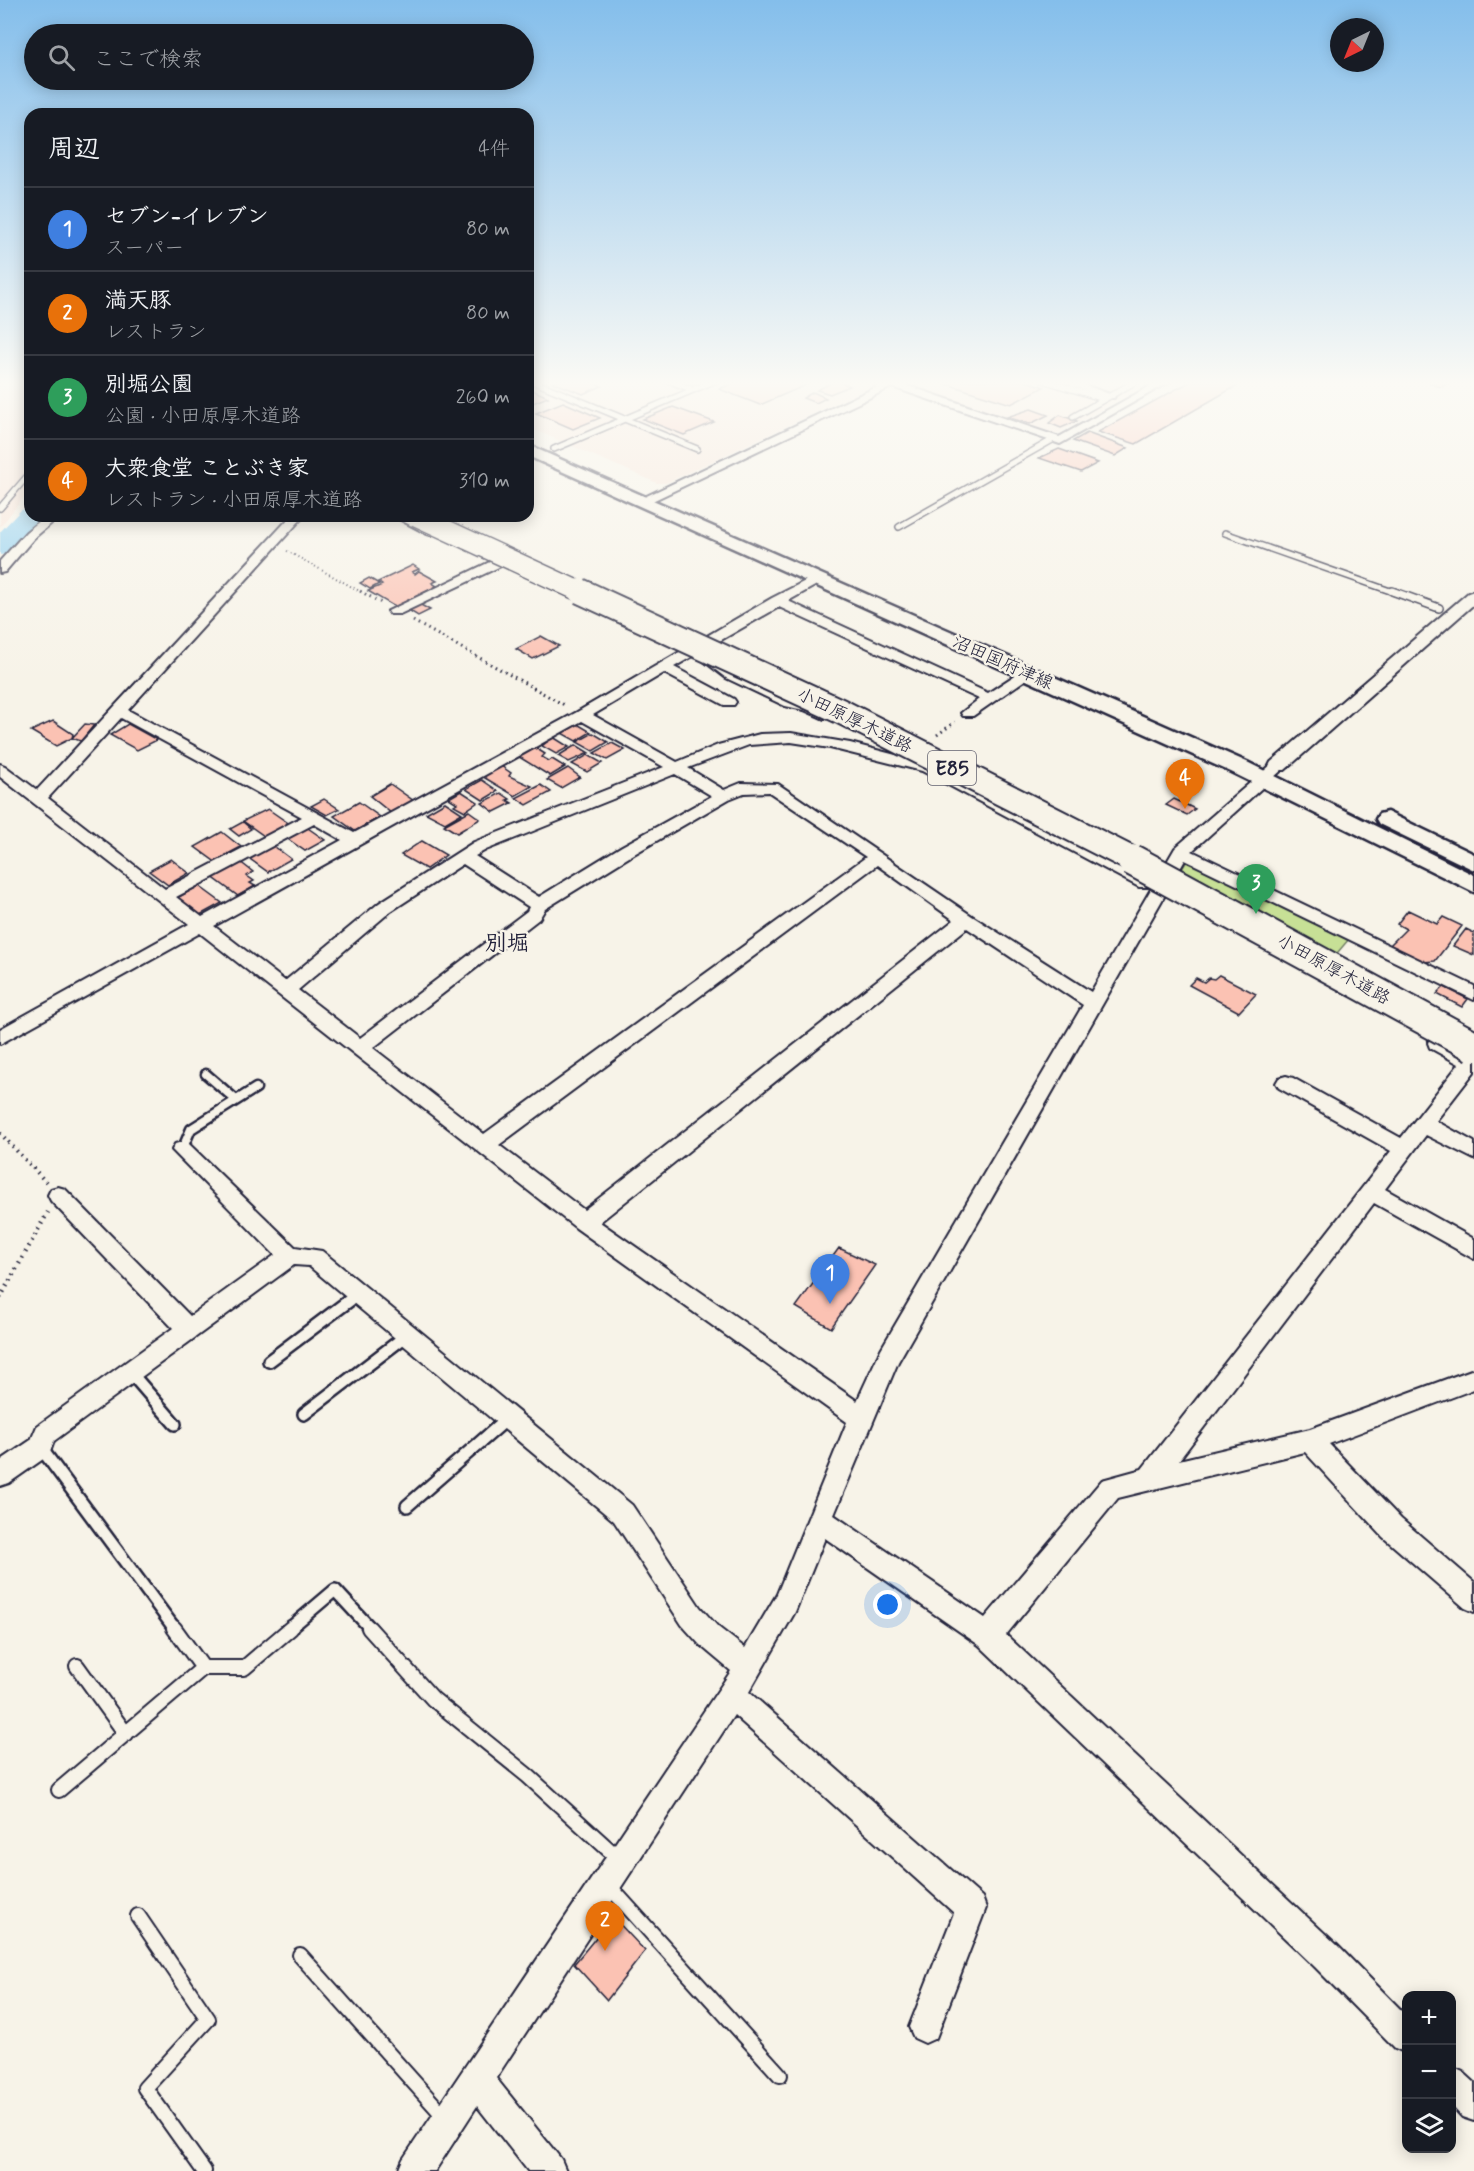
<!DOCTYPE html>
<html lang="ja">
<head>
<meta charset="utf-8">
<style>
  :root { --surface:#171b24; --page:#242831; --text:#f1f3f6; --muted:#9ea1a6; --line:#363941; --accent:#9495a2 }
  body { margin:0; font-family:Mynerve,"Klee One",sans-serif; background:var(--page); color:var(--text) }
  .controls { position:absolute; right:18px; bottom:18px; display:grid; overflow:hidden; border-radius:12px; box-shadow:0 3px 15px #0003 }
  .controls button { width:54px; height:54px; display:grid; place-items:center; padding:0; border:0; border-bottom:2px solid var(--line); background:var(--surface); color:var(--text); font:30px sans-serif }
  .compass { position:absolute; left:1330px; top:18px; width:54px; height:54px; border-radius:50%; background:var(--surface); box-shadow:0 3px 15px #0003; rotate:223deg }
  .you { position:absolute; left:888px; top:1605px; width:21px; height:21px; margin:-15px; border:4px solid #fff; border-radius:50%; background:#1a73e8; box-shadow:0 0 0 9px #1a73e833 }
  .badge { display:grid; place-items:center; width:39px; height:39px; border-radius:50%; background:var(--accent); color:#fff; font-size:20px; font-weight:700 }
  .pin { position:absolute; translate:-50% -50px; filter:drop-shadow(0 2px 3px #0008) }
  .pin::after { content:''; position:absolute; top:32px; width:21px; height:18px; background:inherit; clip-path:polygon(0 0,100% 0,50% 100%) }
  .list { margin:0; padding:0; list-style:none }
  h2 { display:flex; justify-content:space-between; align-items:center; height:78px; margin:0; padding:0 24px; font-size:26px }
  h2 small { font-size:20px; font-weight:400; color:var(--muted) }
  .list li { display:grid; grid-template-columns:39px 1fr auto; gap:18px; align-items:center; box-sizing:border-box; height:84px; padding:0 24px; border-top:2px solid var(--line) }
  .list b { display:block; font-size:22px; white-space:nowrap }
  .list p { margin:0; font-size:20px; white-space:nowrap; color:var(--muted) }
  .list em { font-size:20px; font-style:normal; color:var(--muted) }
  .icon { flex:none; width:33px; height:33px; fill:none; stroke:currentColor; stroke-width:2; stroke-linecap:round; stroke-linejoin:round }
  .map { position:relative; flex:none; width:1474px; height:2171px; overflow:hidden }
  .search { position:absolute; background:var(--surface); box-shadow:0 3px 15px #0003; left:24px; top:24px; width:510px; height:66px; display:flex; align-items:center; gap:15px; box-sizing:border-box; padding:0 21px; border-radius:33px; color:var(--muted); font-size:22px }
  .panel { position:absolute; background:var(--surface); box-shadow:0 3px 15px #0003; left:24px; top:108px; width:510px; height:414px; border-radius:18px }
  .map>svg:first-child { display:block }
  .built { fill:#f8e4d8 }
  .green { fill:#c7e096; stroke:#748168; stroke-width:1.5 }
  .lines { fill:none; stroke-linecap:round; stroke-linejoin:round }
  .river { fill:#8eceef; fill-rule:evenodd }
  .building { fill:#fbc2b3; stroke:#22223b; stroke-width:1.5 }
  .service-far4-casing { stroke:#22223b; stroke-width:8 }
  .service-far3-casing { stroke:#22223b; stroke-width:10 }
  .service-far2-casing { stroke:#22223b; stroke-width:13 }
  .service-far1-casing { stroke:#22223b; stroke-width:16 }
  .service-casing { stroke:#22223b; stroke-width:18 }
  .minor-casing { stroke:#22223b; stroke-width:4 }
  .tertiary-casing { stroke:#22223b; stroke-width:4 }
  .secondary-casing { stroke:#22223b; stroke-width:5 }
  .path-far3 { stroke:#22223b; stroke-width:2; stroke-dasharray:1 3; stroke-linecap:butt }
  .path-far2 { stroke:#22223b; stroke-width:3; stroke-dasharray:1.5 4; stroke-linecap:butt }
  .path-far1 { stroke:#22223b; stroke-width:4; stroke-dasharray:1.5 4.5; stroke-linecap:butt }
  .path { stroke:#22223b; stroke-width:4.5; stroke-dasharray:1.5 5; stroke-linecap:butt }
  .service-far4 { stroke:#f7f3e8; stroke-width:5 }
  .service-far3 { stroke:#f7f3e8; stroke-width:7 }
  .service-far2 { stroke:#f7f3e8; stroke-width:8 }
  .service-far1 { stroke:#f7f3e8; stroke-width:11 }
  .service { stroke:#f7f3e8; stroke-width:14 }
  .minor { fill:#f7f3e8; fill-rule:evenodd }
  .tertiary { fill:#f7f3e8; fill-rule:evenodd }
  .secondary { fill:#f7f3e8; fill-rule:evenodd }
  .trunk-bridge-far2-casing { stroke:#22223b; stroke-width:22; stroke-linecap:butt }
  .trunk-bridge-far1-casing { stroke:#22223b; stroke-width:28; stroke-linecap:butt }
  .trunk-bridge-casing { stroke:#22223b; stroke-width:34; stroke-linecap:butt }
  .trunk-bridge-far2 { stroke:#f7f3e8; stroke-width:19 }
  .trunk-bridge-far1 { stroke:#f7f3e8; stroke-width:24 }
  .trunk-bridge { stroke:#f7f3e8; stroke-width:30 }
  .labels { text-anchor:middle; stroke-width:5; stroke-linejoin:round; paint-order:stroke }
  .far-street-label { font-size:18px; fill:#22223b; stroke:#f7f3e8 }
  .shield { fill:#f7f3e8; stroke:#62616f; stroke-width:1.5 }
  .shield-label { font-size:20px; font-weight:bold; fill:#22223b }
  .neighbourhood-label { font-size:22px; font-weight:bold; fill:#22223b; stroke:#f7f3e8 }
</style>
</head>
<body>
<div class="map">
<svg width="1474" height="2171" viewBox="0 0 1474 2171">
  <rect width="100%" height="100%" fill="#f7f3e8"/>
  <filter id="ink" filterUnits="userSpaceOnUse"><feTurbulence type="fractalNoise" baseFrequency=".0167" numOctaves="2"/><feDisplacementMap in="SourceGraphic" scale="12" xChannelSelector="R" yChannelSelector="G"/><feConvolveMatrix kernelMatrix="1 2 1 2 8 2 1 2 1" color-interpolation-filters="sRGB"/></filter>
  <g filter="url(#ink)">
    <!-- built -->
    <path class="built" d="M0 380H30V490L0 527Z
      M528 380H885L666 483H657L528 427Z
      M890 380H1155L1059 433H1045Z"/>
    <!-- green -->
    <path class="green" d="M1187 861 1349 939 1321 972 1169 889Z"/>
    <g class="lines">
      <!-- river -->
      <path class="river" d="M30 508V516H43L10 553 0 555V532L21 510Z"/>
    </g>
    <!-- building -->
    <path class="building" d="M558 380H586L602 386 583 394 552 382Z
      M741 380H792L806 385 760 405 719 389Z
      M836 380 850 386 830 394 817 390Z
      M934 380H1023L1044 387 1011 404Z
      M1193 380H1233L1243 382 1136 444 1098 432Z
      M1436 380H1452L1441 387 1430 384Z
      M528 388 548 397 528 405Z
      M813 392 826 398 816 403 803 398Z
      M563 402 600 418 573 429 536 413Z
      M673 407 714 422 684 435 643 419Z
      M1031 409 1048 415 1030 424 1007 417Z
      M1060 415 1077 421 1061 428 1049 423Z
      M1087 433 1128 448 1115 456 1073 441Z
      M1059 449 1098 463 1081 472 1039 458Z
      M413 565 419 569 412 572 415 574 419 571 437 581 432 583 437 586 395 607 368 591 382 585 378 582Z
      M369 578 379 584 370 589 360 583Z
      M419 604 430 610 418 616 410 611 412 609 410 608Z
      M541 636 559 646 533 659 516 649Z
      M53 721 73 734 72 738 56 746 31 731Z
      M574 722 591 732 576 741 558 731Z
      M85 724 94 725 81 741 72 738Z
      M128 724 157 740 137 750 110 735Z
      M593 733 608 742 593 751 577 742Z
      M553 737 569 747 556 754 542 746Z
      M612 743 625 750 607 760 594 753Z
      M576 745 589 753 569 762 558 756Z
      M534 747 545 754 542 757 549 761 552 759 565 767 550 776 516 755Z
      M588 755 602 763 587 772 572 764Z
      M501 766 511 773 509 776 532 786 515 796 480 775Z
      M568 768 580 777 561 788 547 780Z
      M482 780 498 791 483 800 466 789Z
      M390 784 414 801 391 813 370 796Z
      M541 785 551 792 527 805 516 798Z
      M461 791 478 802 465 811 454 805 457 803 449 798Z
      M501 793 510 799 507 800 512 803 494 812 482 803Z
      M324 799 339 809 327 815 311 806Z
      M1174 799 1195 809 1187 815 1166 805Z
      M359 802 380 817 355 831 334 816Z
      M445 802 462 813 445 823 426 813Z
      M268 809 291 825 267 838 243 821Z
      M469 811 480 819 457 833 444 825Z
      M243 822 251 829 239 836 230 829Z
      M305 826 325 840 305 851 285 837Z
      M222 832 241 847 226 855 228 857 217 863 195 847Z
      M422 841 446 855 426 869 401 855Z
      M271 844 291 859 268 872 247 857Z
      M171 859 189 873 168 885 149 871Z
      M239 861 253 872 247 876 254 881 250 883 255 886 238 896 211 876Z
      M199 886 222 903 200 915 177 898Z
      M1408 910 1437 924 1443 917 1462 926 1435 961 1423 962 1389 946 1406 929 1397 924Z
      M1466 929 1474 933V955L1453 946Z
      M1219 975 1256 994 1239 1012 1189 985 1196 978 1204 982 1209 978 1214 979Z
      M1444 987 1468 999 1462 1007 1437 994Z
      M839 1248 875 1265 831 1328 796 1307Z
      M613 1917 645 1951 607 2000 574 1964Z"/>
    <g class="lines">
      <!-- service-far4 casing -->
      <g class="service-far4-casing">
        <path id="service-far4" d="M530 380 697 449
          M1043 380 1104 399
          M693 390 716 380
          M1073 417 1138 380
          M554 449 693 390 668 380
          M0 508 30 473
          M899 527 1054 439
          M1225 533 1396 593"/>
      </g>
      <!-- service-far3 casing -->
      <g class="service-far3-casing">
        <path id="service-far3" d="M1392 591 1439 608"/>
      </g>
      <!-- service-far2 casing -->
      <g class="service-far2-casing">
        <path id="service-far2" d="M206 1074 236 1100
          M182 1150 191 1129 256 1088"/>
      </g>
      <!-- service-far1 casing -->
      <g class="service-far1-casing">
        <path id="service-far1" d="M269 1361 358 1294
          M130 1372 175 1424
          M304 1414 407 1335
          M41 1448 175 1629
          M407 1506 508 1418
          M289 1629 335 1590 371 1629"/>
      </g>
      <!-- service casing -->
      <g class="service-casing">
        <path id="service" d="M369 1628 433 1699 528 1776 618 1858
          M77 1666 126 1734
          M203 1668H244L291 1628
          M59 1790 203 1668 174 1628
          M609 1886 780 2075
          M138 1916 208 2019 145 2088 204 2171
          M300 1955 444 2116"/>
      </g>
      <!-- minor casing -->
      <g class="minor-casing">
        <path id="minor" d="M891 380 1059 437 1161 380H1173L1060 444 892 387 646 504H638L636 501Z
          M1056 380H1071L1115 396 1114 398H1106Z
          M46 516H60L34 538 5 572 0 573V561L26 532Z
          M291 516H304L128 710 354 833 577 712 772 598 817 575 822 576 823 579 822 582 788 601 988 693 1023 670H1033L1035 673 973 716H963L961 713 979 699 779 607 674 667 734 699 736 702 734 705H724L664 673 593 715 677 762 718 745 760 734 791 733 850 743 930 764 1151 879 1153 883 1151 887H1139L922 771 830 748 791 742 749 745 688 768 724 790 741 783 778 784 972 916 1091 992 1175 848 1273 763H1283L1286 766 1283 769 1192 851 1474 986V1000L1185 860 898 1362 834 1515 985 1618 1102 1480 1142 1469 1391 1151 1279 1088 1276 1083 1279 1078 1286 1076 1293 1078 1401 1138 1459 1064 1430 1048 1428 1043 1430 1038 1437 1036 1470 1052 1474 1051V1072L1436 1121 1474 1142V1159L1426 1135 1385 1189 1474 1239V1259L1374 1203 1179 1460 1310 1429 1474 1369V1389L1329 1444 1401 1519 1474 1582V1612L1465 1608 1383 1537 1305 1452 1118 1498 1006 1635 1337 1945 1406 2015V2053L1395 2048 1315 1967 979 1645 825 1538 795 1612 749 1692 982 1897 986 1908 936 2038 925 2043 914 2038 909 2027 954 1913 734 1715 496 2078 561 2159 566 2171H528L477 2106 435 2171H398L403 2159 731 1671 700 1645 682 1625 614 1521 309 1266 294 1265 54 1441 49 1455 9 1483 0 1486V1461L31 1440 37 1426 173 1328 51 1201 48 1195 51 1189 58 1187 65 1189 190 1316 275 1255 172 1150 175 1144 182 1142 189 1144 295 1247 322 1251 632 1505 700 1607 718 1627 745 1648 777 1594 847 1422 576 1228 200 933 0 1044V1029L189 924 0 777V764L5 766 37 790ZM121 718 302 817 165 889 48 798ZM582 721 664 767 474 842 379 903 285 981 214 926ZM675 774 712 796 622 846 539 897 475 856 486 850ZM769 792 866 857 484 1134 373 1048 539 919 545 909 634 854 729 799 744 793ZM314 824 342 840 202 917 176 897ZM463 864 529 907 527 911 360 1038 298 990 391 911ZM877 865 954 920 584 1210 499 1145ZM967 928 1083 1005 881 1349 857 1401 600 1222Z
          M393 516H409L437 531 431 535 427 534Z
          M498 558 503 559 504 562 503 565 400 614H390L388 611Z
          M708 655 723 660 736 672 794 700 814 704 831 715 824 719 804 710 785 706 726 678 701 659 703 656Z
          M1452 2067 1463 2072 1474 2082V2121L1462 2117 1452 2106Z"/>
      </g>
      <!-- tertiary casing -->
      <g class="tertiary-casing">
        <path id="tertiary" d="M1474 591V604L1285 770H1271L1269 766 1271 762 1468 593Z"/>
      </g>
      <!-- secondary casing -->
      <g class="secondary-casing">
        <path id="secondary" d="M528 445 1247 762 1474 875V892L1231 772 528 456Z
          M1387 812 1474 854V870L1379 824 1376 819 1379 814Z"/>
      </g>
      <!-- path-far3 -->
      <path class="path-far3" d="M287 551 363 593"/>
      <!-- path-far2 -->
      <path class="path-far2" d="M360 591 383 604
        M413 621 566 706
        M937 735 955 722"/>
      <!-- path-far1 -->
      <path class="path-far1" d="M0 1133 46 1182"/>
      <!-- path -->
      <path class="path" d="M0 1298 48 1212"/>
      <!-- service-far4 -->
      <use href="#service-far4" class="service-far4"/>
      <!-- service-far3 -->
      <use href="#service-far3" class="service-far3"/>
      <!-- service-far2 -->
      <use href="#service-far2" class="service-far2"/>
      <!-- service-far1 -->
      <use href="#service-far1" class="service-far1"/>
      <!-- service -->
      <use href="#service" class="service"/>
      <!-- minor -->
      <use href="#minor" class="minor"/>
      <!-- tertiary -->
      <use href="#tertiary" class="tertiary"/>
      <!-- secondary -->
      <use href="#secondary" class="secondary"/>
      <!-- trunk-bridge-far2 casing -->
      <g class="trunk-bridge-far2-casing">
        <path id="trunk-bridge-far2" d="M416 516 583 593"/>
      </g>
      <!-- trunk-bridge-far1 casing -->
      <g class="trunk-bridge-far1-casing">
        <path id="trunk-bridge-far1" d="M580 591 840 711 1135 861"/>
      </g>
      <!-- trunk-bridge casing -->
      <g class="trunk-bridge-casing">
        <path id="trunk-bridge" d="M1132 860 1474 1046"/>
      </g>
      <!-- trunk-bridge-far2 -->
      <use href="#trunk-bridge-far2" class="trunk-bridge-far2"/>
      <!-- trunk-bridge-far1 -->
      <use href="#trunk-bridge-far1" class="trunk-bridge-far1"/>
      <!-- trunk-bridge -->
      <use href="#trunk-bridge" class="trunk-bridge"/>
    </g>
  </g>
  <!-- sky -->
  <linearGradient id="sky" x2="0" y2="1"><stop stop-color="#84beeb"/><stop offset="0.56" stop-color="#fbfaf5"/><stop offset="1" stop-color="#fbfaf5" stop-opacity="0"/></linearGradient>
  <rect width="1474" height="684" fill="url(#sky)"/>
  <g class="labels">
    <!-- far-street labels -->
    <g class="far-street-label">
      <text transform="translate(1003 662) rotate(24)" y="6">沼田国府津線</text>
      <text transform="translate(855 720) rotate(26)" y="6">小田原厚木道路</text>
      <text transform="translate(1334 969) rotate(29)" y="6">小田原厚木道路</text>
    </g>
    <!-- shield labels -->
    <rect class="shield" x="928" y="751" width="48" height="34" rx="4.5"/>
    <g class="shield-label">
      <text x="952" y="775">E85</text>
    </g>
    <!-- neighbourhood labels -->
    <g class="neighbourhood-label">
      <text x="507" y="950">別堀</text>
    </g>
  </g>
</svg>
<div class="controls">
<button>+</button>
<button>−</button>
<button><svg class="icon" aria-label="layers" viewBox="0 0 24 24"><path d="M12 4l9 5-9 5-9-5zM3 14l9 5 9-5"/></svg></button>
</div>
<svg class="compass" viewBox="-18 -18 36 36"><path d="M0-13l5 13h-10z" fill="#e53935"/><path d="M0 13l5-13h-10z" fill="#9ea1a6"/></svg>
<div class="you"></div>
<div class="pin badge" style="left:830px;top:1304px;background:#3f7fe0">1</div>
<div class="pin badge" style="left:605px;top:1951px;background:#e8710a">2</div>
<div class="pin badge" style="left:1256px;top:914px;background:#2e9e5b">3</div>
<div class="pin badge" style="left:1185px;top:809px;background:#e8710a">4</div>
<div class="search"><svg class="icon" aria-label="search" viewBox="0 0 24 24"><circle cx="10" cy="10" r="6"/><path d="M15 15l6 6"/></svg>ここで検索</div>
<section class="panel">
<h2>周辺<small>4件</small></h2>
<ul class="list">
<li><span class="badge" style="background:#3f7fe0">1</span><div><b>セブン-イレブン</b><p>スーパー</p></div><em>80 m</em></li>
<li><span class="badge" style="background:#e8710a">2</span><div><b>満天豚</b><p>レストラン</p></div><em>80 m</em></li>
<li><span class="badge" style="background:#2e9e5b">3</span><div><b>別堀公園</b><p>公園 · 小田原厚木道路</p></div><em>260 m</em></li>
<li><span class="badge" style="background:#e8710a">4</span><div><b>大衆食堂 ことぶき家</b><p>レストラン · 小田原厚木道路</p></div><em>310 m</em></li>
</ul>
</section>
</div>
</body>
</html>
